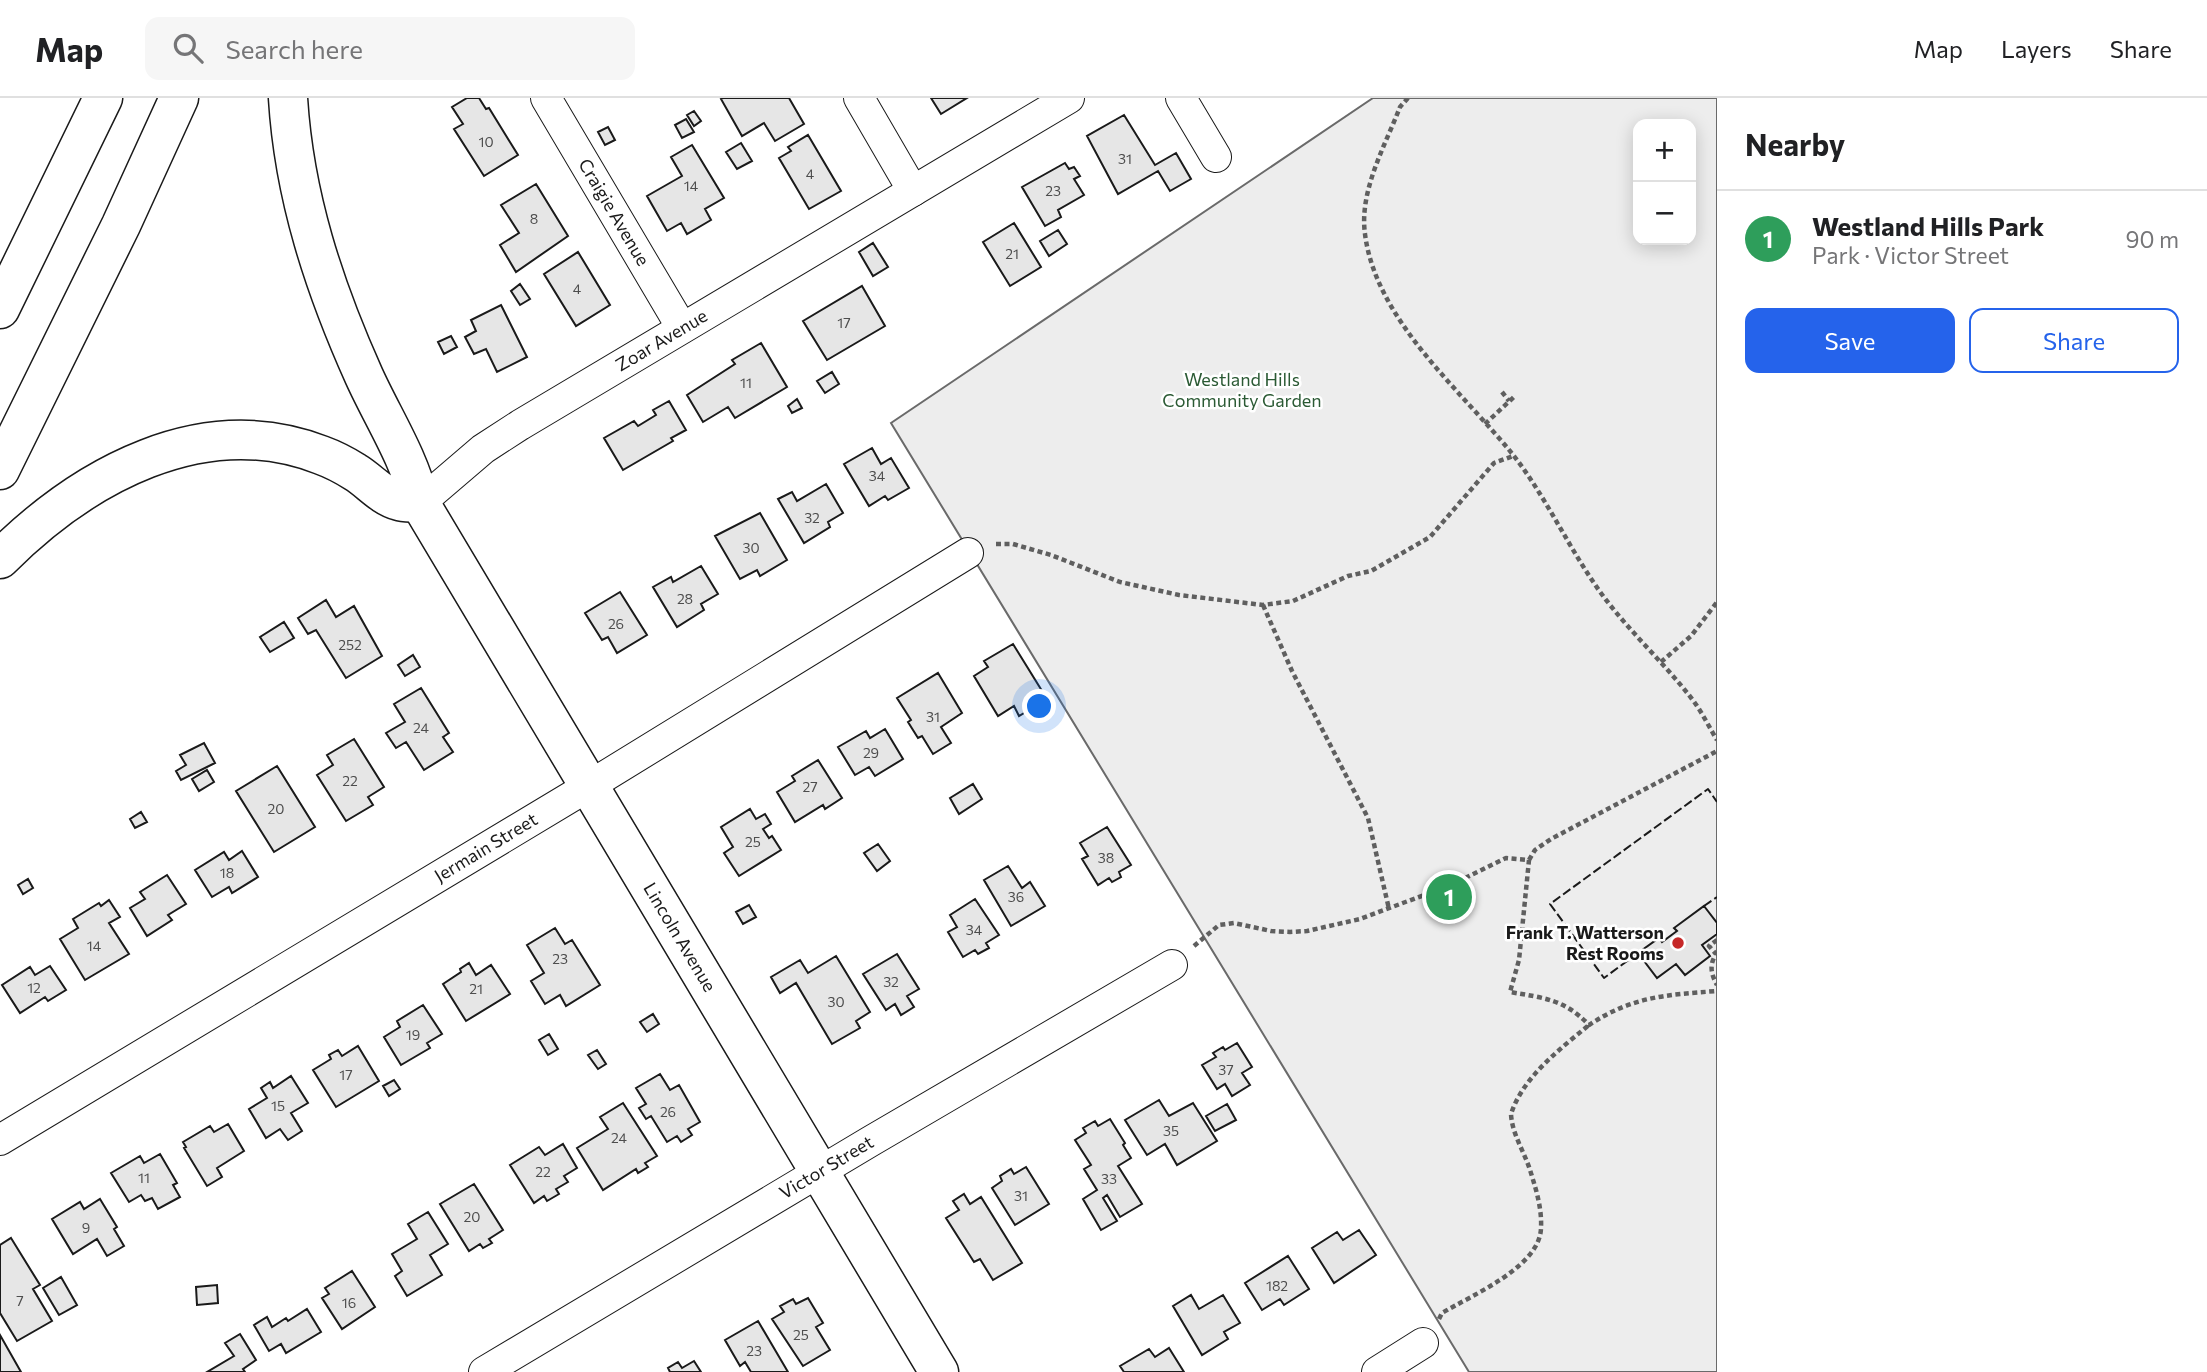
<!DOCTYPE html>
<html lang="en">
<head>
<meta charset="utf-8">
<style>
  :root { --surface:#fff; --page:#f6f6f6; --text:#202124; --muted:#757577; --line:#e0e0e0; --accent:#2563eb }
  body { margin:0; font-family:Commissioner,sans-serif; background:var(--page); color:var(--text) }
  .controls { position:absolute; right:21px; top:21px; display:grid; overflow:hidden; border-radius:14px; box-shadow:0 4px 18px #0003 }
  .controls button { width:63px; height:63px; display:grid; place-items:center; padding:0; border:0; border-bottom:2px solid var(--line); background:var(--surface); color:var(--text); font:35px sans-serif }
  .you { position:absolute; left:1040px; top:609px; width:24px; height:24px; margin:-18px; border:5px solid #fff; border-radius:50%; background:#1a73e8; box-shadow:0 0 0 10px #1a73e833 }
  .badge { display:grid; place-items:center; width:46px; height:46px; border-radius:50%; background:var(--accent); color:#fff; font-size:23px; font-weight:700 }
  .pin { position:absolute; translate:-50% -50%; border:4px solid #fff; box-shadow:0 2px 7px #0006 }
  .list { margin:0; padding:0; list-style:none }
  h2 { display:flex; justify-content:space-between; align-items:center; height:91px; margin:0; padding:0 28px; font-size:30px }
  h2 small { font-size:23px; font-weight:400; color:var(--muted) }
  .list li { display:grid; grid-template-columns:46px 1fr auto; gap:21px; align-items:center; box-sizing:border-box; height:98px; padding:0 28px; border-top:2px solid var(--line) }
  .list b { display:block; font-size:26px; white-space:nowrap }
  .list p { margin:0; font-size:23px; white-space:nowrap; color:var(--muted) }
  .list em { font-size:23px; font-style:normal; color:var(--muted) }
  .actions { display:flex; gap:14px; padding:21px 28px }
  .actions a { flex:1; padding:16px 0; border:2px solid var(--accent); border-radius:14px; text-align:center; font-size:24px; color:var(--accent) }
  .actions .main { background:var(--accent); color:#fff }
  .icon { flex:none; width:38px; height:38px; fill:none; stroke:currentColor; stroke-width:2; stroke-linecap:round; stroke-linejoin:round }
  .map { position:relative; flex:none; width:1717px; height:1274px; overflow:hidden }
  header { display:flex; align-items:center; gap:42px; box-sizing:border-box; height:98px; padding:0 35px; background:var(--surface); border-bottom:2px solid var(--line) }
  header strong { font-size:33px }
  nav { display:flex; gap:38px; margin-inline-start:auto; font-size:24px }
  .search { width:490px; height:63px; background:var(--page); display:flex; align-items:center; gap:18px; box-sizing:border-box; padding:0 24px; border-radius:14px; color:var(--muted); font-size:26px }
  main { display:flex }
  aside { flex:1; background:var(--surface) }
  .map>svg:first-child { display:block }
  .built { fill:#ededed; stroke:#6a6a6a; stroke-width:2; fill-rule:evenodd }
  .building { fill:#e6e6e6; stroke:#1a1a1a; stroke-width:2 }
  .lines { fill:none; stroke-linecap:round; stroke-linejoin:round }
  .street-casing { stroke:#1a1a1a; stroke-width:32 }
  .secondary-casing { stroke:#1a1a1a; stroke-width:41 }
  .highway-casing { stroke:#1a1a1a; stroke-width:41 }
  .path { stroke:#5f5f5f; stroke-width:4.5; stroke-dasharray:5 3.5; stroke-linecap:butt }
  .street { stroke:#fff; stroke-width:30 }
  .secondary { stroke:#fff; stroke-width:38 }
  .highway { stroke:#fff; stroke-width:38 }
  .fence { stroke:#1a1a1a; stroke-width:2; stroke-dasharray:9 3.5; stroke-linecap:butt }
  .poi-dot { fill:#c62828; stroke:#fff; stroke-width:2.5 }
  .labels { text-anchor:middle; stroke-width:5; stroke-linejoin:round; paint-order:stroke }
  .number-label { font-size:14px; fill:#4d4d4d }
  .street-label { font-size:18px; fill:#1a1a1a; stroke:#fff }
  .park-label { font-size:18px; fill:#2b5a34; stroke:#fff }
  .poi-label { font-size:18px; font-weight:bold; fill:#1a1a1a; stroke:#fff; text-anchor:end }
</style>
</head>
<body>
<header>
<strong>Map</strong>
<div class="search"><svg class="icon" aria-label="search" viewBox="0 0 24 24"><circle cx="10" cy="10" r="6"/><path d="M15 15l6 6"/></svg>Search here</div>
<nav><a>Map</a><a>Layers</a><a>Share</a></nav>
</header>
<main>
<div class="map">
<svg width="1717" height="1274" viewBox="0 0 1717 1274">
  <rect width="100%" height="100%" fill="#fff"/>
  <!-- built -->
  <path class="built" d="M1373 0H1717V1274H1469L891 325ZM1638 26H1691V142H1638Z"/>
  <!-- building -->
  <path class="building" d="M467 0H479L486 11 489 10 518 57 484 78 454 31 463 26 452 9Z
    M723 0H789L804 26 775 43 764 25 742 38 721 1Z
    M931 0H967L941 16Z
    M694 13 701 23 694 28 687 17Z
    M1124 17 1155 67 1176 55 1191 81 1170 93 1158 73 1118 96 1087 38Z
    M686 21 694 34 682 40 675 27Z
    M608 29 615 42 605 47 598 34Z
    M808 37 841 93 809 111 779 60 791 53 788 49Z
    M741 45 752 63 737 71 726 54Z
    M692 47 724 100 705 111 711 122 687 136 681 125 667 133 647 98 682 78 671 59Z
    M1065 65 1069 71 1074 69 1080 78 1074 81 1084 97 1058 112 1061 119 1045 128 1022 89Z
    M536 86 568 138 516 174 500 147 519 135 501 107Z
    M1014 125 1041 169 1010 188 983 144Z
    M1058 132 1067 146 1049 158 1040 143Z
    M873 145 888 169 873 178 859 154Z
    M578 154 610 207 576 228 544 176Z
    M520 186 530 201 520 207 511 193Z
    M862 188 885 228 827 262 803 223Z
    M501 207 527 259 497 274 486 251 474 256 465 239 476 233 471 222Z
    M451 238 457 249 444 256 438 244Z
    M761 245 787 289 735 320 728 309 703 324 687 297 735 266 732 262Z
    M832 274 839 286 825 295 817 283Z
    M797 301 802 310 792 315 788 308Z
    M669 303 686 332 671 340 673 343 623 372 604 340 634 323 638 328 656 317 653 312Z
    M872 350 881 366 891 360 909 390 888 402 885 398 869 408 844 366Z
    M826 386 843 415 828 424 830 429 804 445 778 401 792 394 797 403Z
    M760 415 787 462 760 478 757 472 740 481 715 438Z
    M701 468 718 496 701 506 704 512 677 529 653 489 671 479 673 484Z
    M620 494 647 537 617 555 608 539 602 542 585 515Z
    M326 502 336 519 354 508 382 558 346 580 316 532 308 536 298 520Z
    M284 524 294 540 270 554 260 539Z
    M1013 546 1047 601 1019 618 1014 608 998 618 974 578 988 569 984 563Z
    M413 557 420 569 405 578 398 567Z
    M938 575 962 615 941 629 951 645 933 656 922 638 918 640 908 624 911 622 897 600Z
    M421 590 449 635 443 639 453 654 424 672 406 644 396 650 386 635 405 624 394 606Z
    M885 631 903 661 875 678 869 669 855 677 838 649 866 633 870 640Z
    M354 641 384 689 368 699 373 707 346 723 317 677 333 667 327 657Z
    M204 645 215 665 181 682 176 673 186 667 180 657Z
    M818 662 842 700 825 711 823 707 795 724 777 694 795 683 792 678Z
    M277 668 315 729 274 754 236 693Z
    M207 672 214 684 199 693 192 681Z
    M973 686 982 701 959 716 950 700Z
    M750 711 756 721 765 716 771 726 763 731 769 740 772 738 781 752 739 778 724 755 733 749 721 729Z
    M141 714 147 724 135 730 130 721Z
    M1107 729 1131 767 1119 774 1121 779 1112 784 1109 780 1098 787 1082 761 1088 758 1080 745Z
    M878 746 890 763 877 773 864 755Z
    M242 753 258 779 232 795 229 789 212 799 195 772 224 754 229 762Z
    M1008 768 1022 790 1030 784 1045 808 1011 828 984 782Z
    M167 777 186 806 168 817 172 822 147 838 130 810 145 801 140 794Z
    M28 781 33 790 23 796 18 787Z
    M975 801 999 837 986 845 989 850 978 856 975 852 963 859 948 834 957 829 950 817Z
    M109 802 120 819 109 825 129 856 85 882 60 841 78 830 73 821 99 805 101 808Z
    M749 807 756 819 743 826 736 814Z
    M1704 808 1717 825V836L1702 847 1710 858 1685 877 1676 866 1657 880 1638 855 1659 840 1662 844 1677 833 1674 830Z
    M555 830 565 846 572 842 600 887 566 908 560 897 545 906 531 883 544 875 527 847Z
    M897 856 919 891 907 898 914 909 901 917 895 906 886 912 863 876Z
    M836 858 870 914 856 923 860 930 832 946 796 885 780 895 771 879 800 862 808 875Z
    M469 865 476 877 491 867 510 896 466 923 443 886 461 874 460 871Z
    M50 868 66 892 48 903 45 899 20 915 2 887 30 869 35 877Z
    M423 907 442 936 427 945 430 950 401 967 384 939 400 929 397 923Z
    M653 916 659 926 647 934 640 924Z
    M549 936 558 951 548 957 539 942Z
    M1237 945 1252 969 1242 975 1250 987 1232 998 1225 986 1217 991 1202 967 1216 959 1213 955 1223 949 1225 952Z
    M358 948 379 983 336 1009 313 972 331 961 329 957 338 952 342 958Z
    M597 952 606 966 598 971 588 957Z
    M660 976 670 992 679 987 700 1024 688 1031 692 1037 681 1044 677 1038 667 1044 651 1018 646 1021 639 1010 646 1006 636 990Z
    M291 978 308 1005 291 1015 302 1033 288 1042 280 1031 266 1040 249 1011 267 1000 261 990 270 984 273 990Z
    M394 982 400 991 389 998 383 988Z
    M1159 1002 1169 1018 1193 1005 1217 1043 1177 1067 1165 1046 1147 1057 1125 1022Z
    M623 1005 657 1058 645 1065 648 1069 638 1075 636 1071 603 1092 577 1050 608 1031 600 1019Z
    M1227 1006 1236 1022 1215 1033 1206 1018Z
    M1110 1021 1125 1045 1123 1047 1131 1060 1118 1068 1142 1106 1120 1119 1107 1097 1103 1100 1117 1123 1101 1132 1083 1101 1097 1092 1084 1071 1091 1067 1075 1042 1086 1035 1083 1030 1095 1023 1098 1028Z
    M228 1026 244 1053 217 1070 222 1079 207 1088 184 1050 186 1049 183 1044 210 1028 214 1034Z
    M563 1046 577 1070 564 1078 568 1084 556 1091 559 1096 547 1103 544 1098 534 1105 510 1067 539 1049 545 1057Z
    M160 1056 177 1085 173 1087 180 1099 158 1111 152 1100 145 1103 141 1097 129 1104 111 1075 140 1058 144 1065Z
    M1026 1069 1049 1106 1015 1127 992 1090 1002 1083 1000 1078 1011 1071 1014 1076Z
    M474 1086 503 1132 489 1141 492 1145 483 1150 480 1146 469 1153 440 1106Z
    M964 1096 970 1106 981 1099 1022 1165 993 1182 980 1161 974 1164 946 1120 959 1112 953 1103Z
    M100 1101 117 1129 114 1131 124 1148 107 1158 97 1141 73 1156 52 1121 80 1104 84 1111Z
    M428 1114 448 1146 430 1157 442 1177 407 1198 395 1178 402 1173 392 1156 417 1141 408 1126Z
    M1359 1132 1376 1157 1334 1185 1312 1150 1337 1134 1343 1142Z
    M11 1140 40 1187 33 1191 52 1223 17 1243 0 1215V1147Z
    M1288 1158 1309 1191 1284 1207 1280 1201 1262 1212 1245 1185Z
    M352 1173 375 1209 342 1231 322 1200 329 1196 325 1190Z
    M61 1179 77 1207 59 1217 43 1190Z
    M217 1187 218 1205 197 1207 196 1189Z
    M1191 1197 1199 1211 1223 1197 1240 1225 1224 1234 1228 1241 1202 1257 1173 1208Z
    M808 1200 823 1225 816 1229 830 1252 803 1268 772 1221 784 1214 780 1208 793 1201 796 1206Z
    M307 1211 321 1234 286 1255 281 1246 269 1253 254 1227 267 1219 272 1229 286 1220 288 1223Z
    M758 1223 788 1274H751L745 1264 740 1268 725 1242Z
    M240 1236 256 1262 243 1271 245 1274H207L234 1258 225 1245Z
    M0 1237 21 1274H0Z
    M1169 1250 1184 1274H1124L1120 1268 1149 1251 1155 1259Z
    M694 1263 701 1274H670L668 1270 678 1264 682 1270Z"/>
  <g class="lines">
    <!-- street casing -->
    <g class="street-casing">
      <g id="street">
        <path id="s1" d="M546 0 682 230"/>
        <path d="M859 0 913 93"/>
        <path d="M1181 0 1216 59"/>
        <path id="s2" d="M420 405 483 351 520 327 1069 0"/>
        <path id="s3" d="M0 1042 589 688 968 455"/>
        <path id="s4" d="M484 1274 871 1043 1172 867"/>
        <path d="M1377 1274 1423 1245"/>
      </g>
    </g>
    <!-- secondary casing -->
    <g class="secondary-casing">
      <g id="secondary">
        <path id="s5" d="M420 405 939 1274"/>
      </g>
    </g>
    <!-- highway casing -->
    <g class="highway-casing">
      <path id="highway" d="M0 211 103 0
        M0 372 121 127 179 0
        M0 461C83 378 202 311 321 357 332 361 344 367 355 374 370 383 381 398 399 403 405 405 413 404 420 405 409 359 383 320 364 278 324 189 294 98 288 0"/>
    </g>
    <!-- path -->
    <path class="path" d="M1408 0 1400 9C1385 48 1359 93 1365 136 1376 223 1462 293 1514 358 1545 398 1567 446 1596 488 1624 529 1662 562 1692 601 1702 614 1709 629 1717 642
      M1502 294 1509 303
      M1485 326 1516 297
      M996 446H1013L1051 457 1120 484 1179 497 1263 507 1293 503 1348 478 1371 473 1430 439 1494 365 1513 358
      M1263 507 1292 573 1368 720 1389 811
      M1661 564 1691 538 1717 504
      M1529 762 1535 752 1551 741 1717 653
      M1717 842 1709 848 1716 856C1709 867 1711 876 1717 887
      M1194 848 1219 827 1234 825 1271 833 1290 834 1307 833 1360 821 1451 787 1506 760 1529 762 1519 862 1510 894C1544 900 1564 901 1589 927 1633 898 1666 897 1717 893
      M1439 1221 1442 1215C1472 1197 1540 1169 1541 1130 1542 1110 1536 1091 1530 1072 1524 1053 1512 1036 1511 1016 1523 979 1560 951 1589 927"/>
    <!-- street -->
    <use href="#street" class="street"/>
    <!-- secondary -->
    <use href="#secondary" class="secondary"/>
    <!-- highway -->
    <use href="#highway" class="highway"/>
    <!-- fence -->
    <path class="fence" d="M1704 808 1717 799
      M1638 855 1604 880 1550 806 1708 691 1717 704"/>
  </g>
  <!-- markers -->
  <circle class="poi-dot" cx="1678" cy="845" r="7"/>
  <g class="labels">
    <!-- number labels -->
    <g class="number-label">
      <text x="486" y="49">10</text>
      <text x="1125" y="66">31</text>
      <text x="810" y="81">4</text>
      <text x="691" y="93">14</text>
      <text x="1053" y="98">23</text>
      <text x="534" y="126">8</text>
      <text x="1012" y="161">21</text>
      <text x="577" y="196">4</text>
      <text x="844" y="230">17</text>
      <text x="746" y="290">11</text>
      <text x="877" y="383">34</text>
      <text x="812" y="425">32</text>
      <text x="751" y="455">30</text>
      <text x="685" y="506">28</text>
      <text x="616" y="531">26</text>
      <text x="350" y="552">252</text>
      <text x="933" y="624">31</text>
      <text x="421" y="635">24</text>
      <text x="871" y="660">29</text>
      <text x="350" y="688">22</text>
      <text x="810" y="694">27</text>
      <text x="276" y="716">20</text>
      <text x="753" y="749">25</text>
      <text x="1106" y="765">38</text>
      <text x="227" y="780">18</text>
      <text x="1016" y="804">36</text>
      <text x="974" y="837">34</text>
      <text x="94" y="853">14</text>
      <text x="560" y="866">23</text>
      <text x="891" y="889">32</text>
      <text x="34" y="895">12</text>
      <text x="476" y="896">21</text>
      <text x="836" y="909">30</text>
      <text x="413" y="942">19</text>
      <text x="1226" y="977">37</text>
      <text x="346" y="982">17</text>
      <text x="278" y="1013">15</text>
      <text x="668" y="1019">26</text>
      <text x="1171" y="1038">35</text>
      <text x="619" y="1045">24</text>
      <text x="543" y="1079">22</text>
      <text x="144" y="1085">11</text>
      <text x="1109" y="1086">33</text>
      <text x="1021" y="1103">31</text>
      <text x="472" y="1124">20</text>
      <text x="86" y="1135">9</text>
      <text x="1277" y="1193">182</text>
      <text x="20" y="1208">7</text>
      <text x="349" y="1210">16</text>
      <text x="801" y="1242">25</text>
      <text x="754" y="1258">23</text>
    </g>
    <!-- street labels -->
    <g class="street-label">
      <text dy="6" stroke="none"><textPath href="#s1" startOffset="133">Craigie Avenue</textPath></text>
      <text dy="6" stroke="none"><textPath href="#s2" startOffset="292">Zoar Avenue</textPath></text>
      <text dy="6" stroke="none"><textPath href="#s3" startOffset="567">Jermain Street</textPath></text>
      <text dy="6" stroke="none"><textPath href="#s5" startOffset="506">Lincoln Avenue</textPath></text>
      <text dy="6" stroke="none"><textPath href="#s4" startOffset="399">Victor Street</textPath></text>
    </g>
    <!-- park labels -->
    <g class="park-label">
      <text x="1242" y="288">Westland Hills<tspan x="1242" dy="21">Community Garden</tspan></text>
    </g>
    <!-- poi labels -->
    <g class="poi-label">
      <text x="1664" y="841">Frank T. Watterson<tspan x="1664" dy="21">Rest Rooms</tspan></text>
    </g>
  </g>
</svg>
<div class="controls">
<button>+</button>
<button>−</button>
</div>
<div class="you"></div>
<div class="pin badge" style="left:1449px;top:799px;background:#2e9e5b">1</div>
</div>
<aside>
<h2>Nearby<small></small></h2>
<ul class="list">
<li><span class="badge" style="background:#2e9e5b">1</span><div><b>Westland Hills Park</b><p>Park · Victor Street</p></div><em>90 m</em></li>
</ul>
<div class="actions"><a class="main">Save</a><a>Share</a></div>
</aside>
</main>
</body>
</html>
